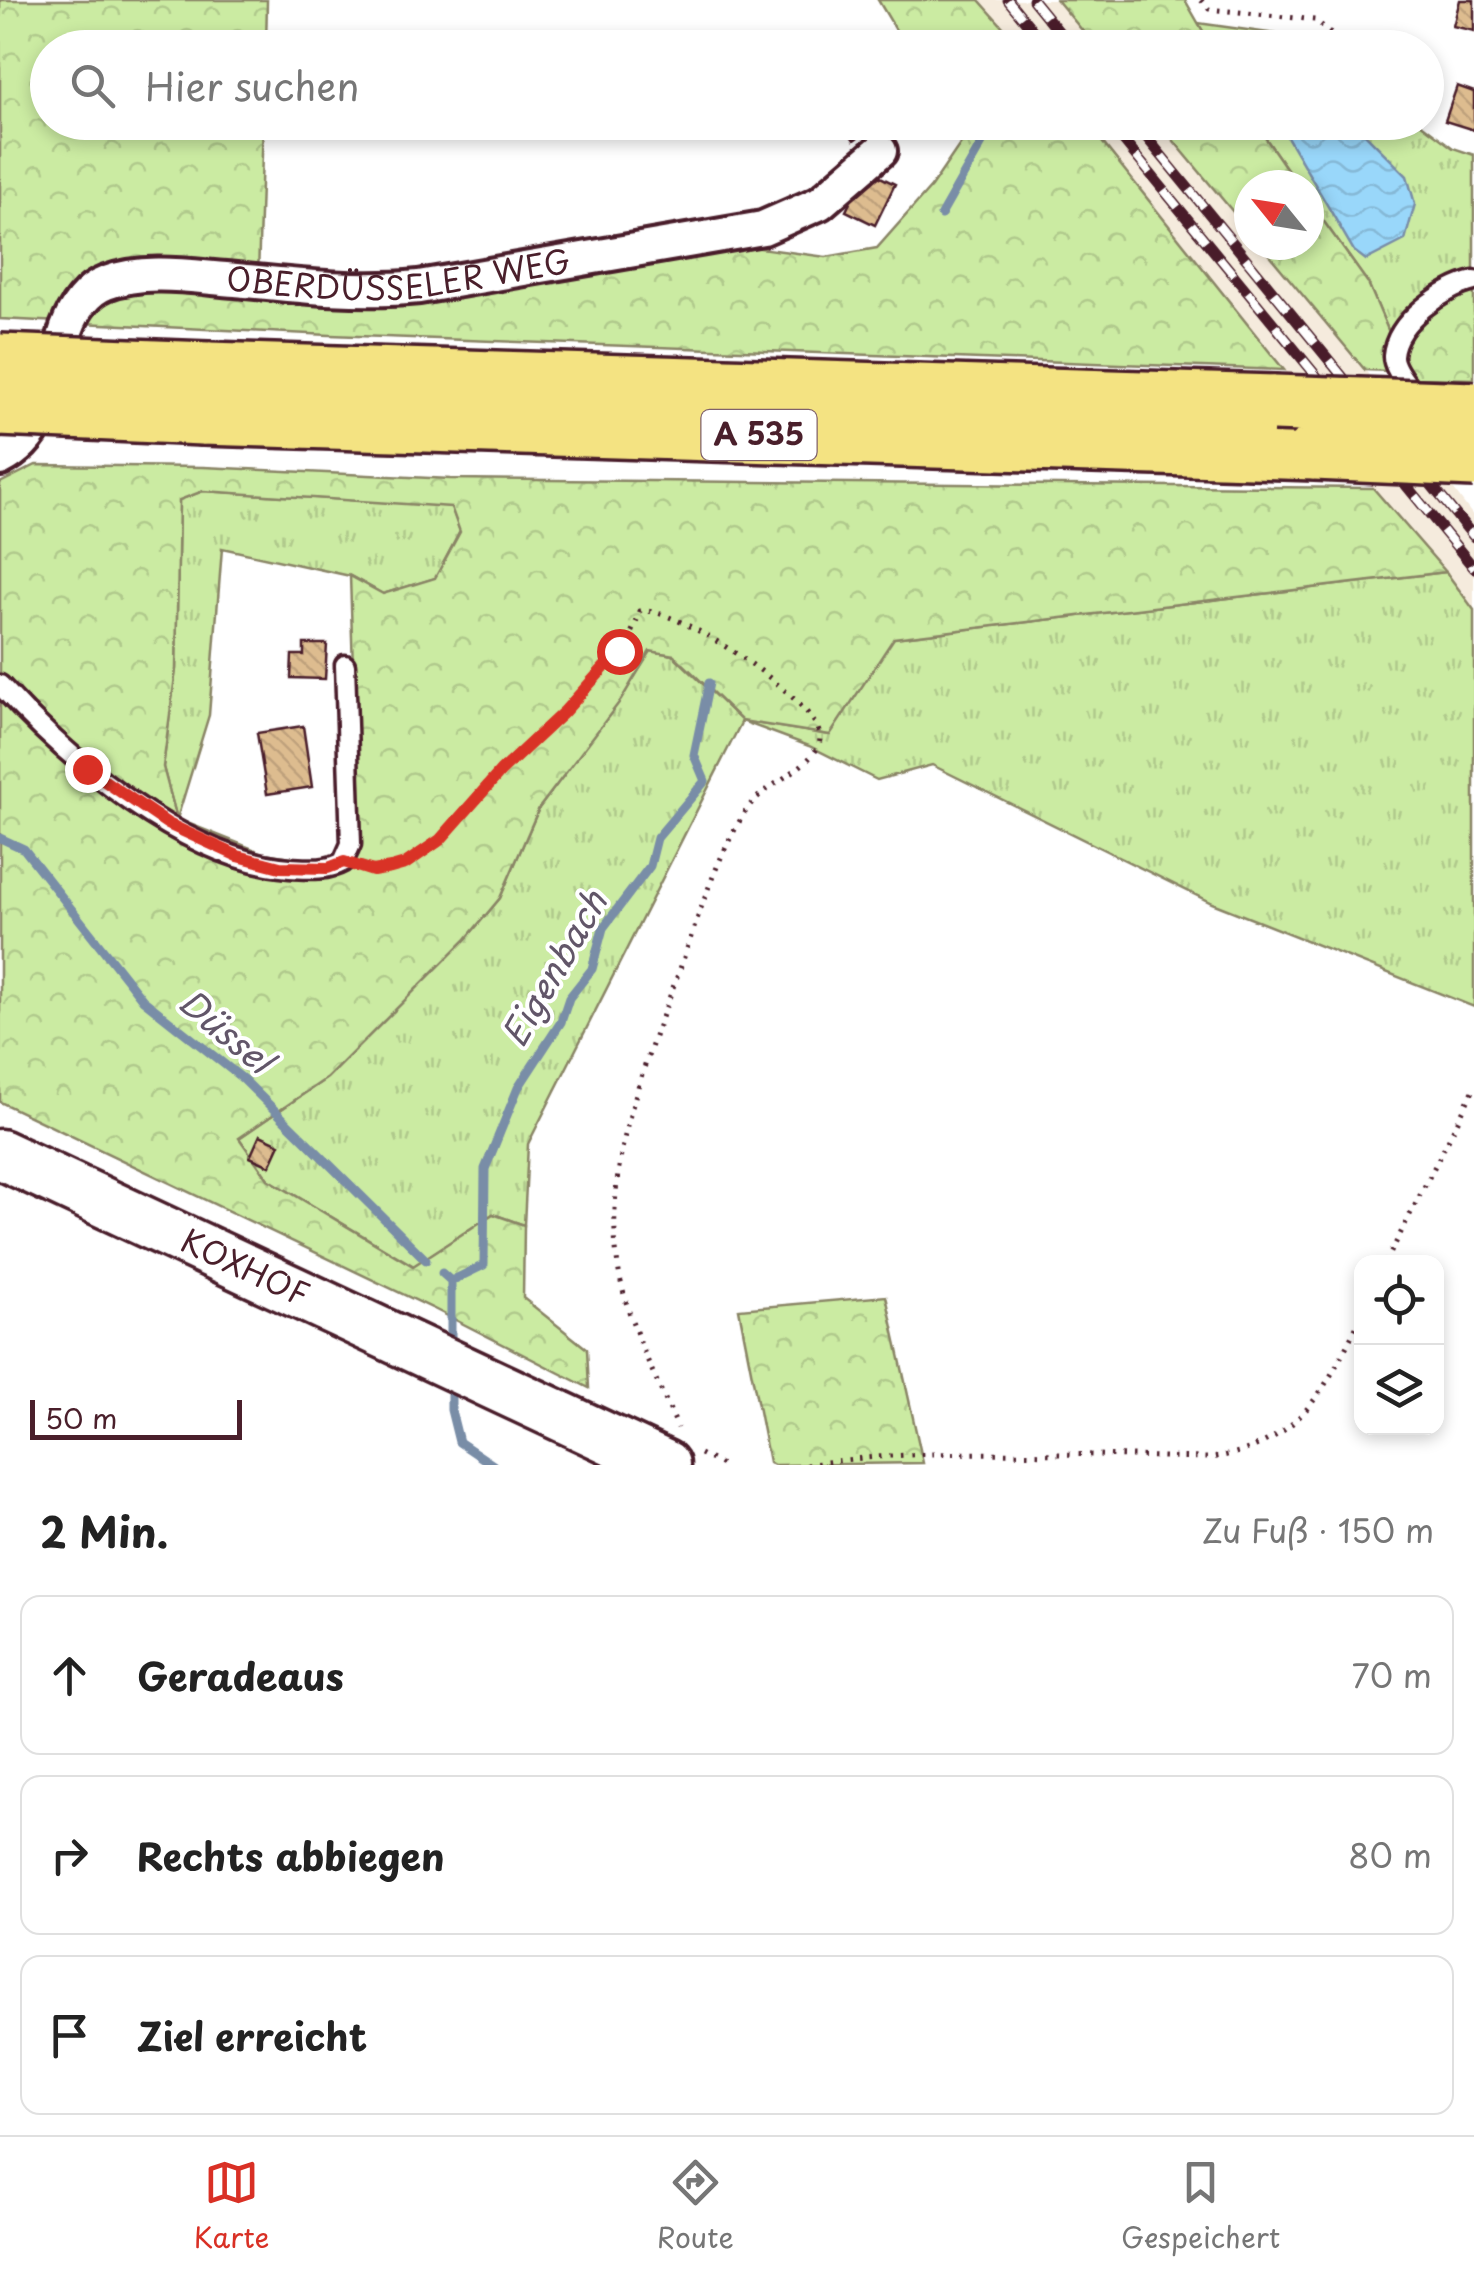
<!DOCTYPE html>
<html lang="de">
<head>
<meta charset="utf-8">
<style>
  :root { --surface:#fff; --page:#f2f2f2; --text:#222; --muted:#767676; --line:#e0e0e0; --accent:#d93025 }
  body { margin:0; font-family:"Playpen Sans",sans-serif; background:var(--page); color:var(--text) }
  .controls { position:absolute; right:30px; bottom:30px; display:grid; overflow:hidden; border-radius:20px; box-shadow:0 5px 15px #0003 }
  .controls button { width:90px; height:90px; display:grid; place-items:center; padding:0; border:0; border-bottom:2px solid var(--line); background:var(--surface); color:var(--text); font:50px sans-serif }
  .compass { position:absolute; left:1234px; top:170px; width:90px; height:90px; border-radius:50%; background:var(--surface); box-shadow:0 5px 15px #0003; rotate:300deg }
  .scale { position:absolute; left:30px; bottom:25px; width:212px; box-sizing:border-box; padding-left:10px; border:5px solid #4a1f2b; border-top:0; font-size:28px; line-height:35px; white-space:nowrap; color:#4a1f2b; -webkit-text-stroke:8px #fff; paint-order:stroke }
  .stop { position:absolute; width:30px; height:30px; margin:-22px; border:8px solid #d93025; border-radius:50%; background:#fff }
  .stop.end { background:#d93025; border-color:#fff; box-shadow:0 2px 10px #0008 }
  .list { margin:0; padding:0; list-style:none }
  h2 { display:flex; justify-content:space-between; align-items:center; height:130px; margin:0; padding:0 40px; font-size:42px }
  h2 small { font-size:32px; font-weight:400; color:var(--muted) }
  .list li { display:grid; grid-template-columns:65px 1fr auto; gap:30px; align-items:center; box-sizing:border-box; height:160px; margin:0 20px 20px; padding:0 20px; border:2px solid var(--line); border-radius:20px }
  .list b { display:block; font-size:38px; white-space:nowrap }
  .list em { font-size:32px; font-style:normal; color:var(--muted) }
  .icon { flex:none; width:55px; height:55px; fill:none; stroke:currentColor; stroke-width:2; stroke-linecap:round; stroke-linejoin:round }
  .map { position:relative; flex:none; width:1474px; height:1465px; overflow:hidden }
  .search { position:absolute; background:var(--surface); box-shadow:0 5px 15px #0003; left:30px; right:30px; top:30px; height:110px; display:flex; align-items:center; gap:25px; box-sizing:border-box; padding:0 35px; border-radius:55px; color:var(--muted); font-size:38px }
  .sheet { height:670px; background:var(--surface) }
  nav { display:flex; justify-content:space-around; align-items:center; box-sizing:border-box; height:140px; border-top:2px solid var(--line); background:var(--surface); font-size:28px; color:var(--muted) }
  nav a { display:grid; justify-items:center; gap:5px }
  nav .on { color:var(--accent) }
  .map>svg:first-child { display:block }
  .built { fill:#f5ebdd }
  .grass { fill:url(#grass-tufts); stroke:#8a8566; stroke-width:2.5 }
  .forest { fill:url(#forest-crowns); stroke:#8a8566; stroke-width:2.5; fill-rule:evenodd }
  .water { fill:url(#water-waves); stroke:#798da7; stroke-width:2.5 }
  .lines { fill:none; stroke-linecap:round; stroke-linejoin:round }
  .stream { stroke:#798da7; stroke-width:9 }
  .building { fill:url(#building-back-hatch); stroke:#4a1f2b; stroke-width:2.5 }
  .lane-casing { stroke:#4a1f2b; stroke-width:25 }
  .street-casing { stroke:#4a1f2b; stroke-width:40 }
  .secondary-casing { stroke:#4a1f2b; stroke-width:55 }
  .highway-casing { stroke:#4a1f2b; stroke-width:62 }
  .path { stroke:#4a1f2b; stroke-width:5; stroke-dasharray:2.5 8; stroke-linecap:butt }
  .lane { stroke:#fff; stroke-width:18 }
  .street { stroke:#fff; stroke-width:32 }
  .secondary { stroke:#fff; stroke-width:48 }
  .highway { stroke:#f4e382; stroke-width:55 }
  .rail-casing { stroke:#4a1f2b; stroke-width:11 }
  .rail { stroke:#fff; stroke-width:8; stroke-dasharray:22; stroke-linecap:butt }
  .highway-bridge-casing { stroke:#4a1f2b; stroke-width:62; stroke-linecap:butt }
  .highway-bridge { stroke:#f4e382; stroke-width:55 }
  .route { stroke:#d93025; stroke-width:12 }
  .labels { text-anchor:middle; stroke-width:8; stroke-linejoin:round; paint-order:stroke }
  .shield { fill:#fff; stroke:#80626b; stroke-width:2.5 }
  .shield-label { font-size:30px; font-weight:bold; fill:#4a1f2b }
  .street-label { font-size:32px; fill:#4a1f2b; stroke:#fff }
  .water-label { font-size:35px; font-style:italic; fill:#625669; stroke:#fff }
</style>
</head>
<body>
<div class="map">
<svg width="1474" height="1465" viewBox="0 0 1474 1465">
  <defs>
    <pattern id="grass-tufts" width="24" height="20" patternUnits="userSpaceOnUse" patternTransform="scale(2.5)"><rect width="24" height="20" fill="#cbeba2"/><path d="M3 7l-1-3M5 7V3M7 7l1-3M15 17l-1-3M17 17v-4M19 17l1-3" fill="none" stroke="#b0c98c"/></pattern>
    <pattern id="forest-crowns" width="20" height="18" patternUnits="userSpaceOnUse" patternTransform="scale(2.5)"><rect width="20" height="18" fill="#cbeba2"/><path d="M2 6a3 3 0 1 1 6 0M12 15a3 3 0 1 1 6 0" fill="none" stroke="#b0c98c"/></pattern>
    <pattern id="water-waves" width="16" height="10" patternUnits="userSpaceOnUse" patternTransform="scale(2.5)"><rect width="16" height="10" fill="#99d7fa"/><path d="M0 5q4-4 8 0t8 0" fill="none" stroke="#85b8d6"/></pattern>
    <pattern id="building-back-hatch" width="6" height="6" patternUnits="userSpaceOnUse" patternTransform="scale(2.5)"><rect width="6" height="6" fill="#ddbc8f"/><path d="M-1 5l2 2M0 0l6 6M5-1l2 2" fill="none" stroke="#bfa17c"/></pattern>
  </defs>
  <rect width="100%" height="100%" fill="#fff"/>
  <filter id="ink" filterUnits="userSpaceOnUse"><feTurbulence type="fractalNoise" baseFrequency=".01" numOctaves="2"/><feDisplacementMap in="SourceGraphic" scale="20" xChannelSelector="R" yChannelSelector="G"/><feConvolveMatrix kernelMatrix="1 2 1 2 8 2 1 2 1" color-interpolation-filters="sRGB"/></filter>
  <g filter="url(#ink)">
    <!-- built -->
    <path class="built" d="M979 0H1057L1096 47H1021Z
      M1087 123H1159L1249 231V245H1261L1365 370 1474 517V610L1373 488 1284 370Z"/>
    <!-- grass -->
    <path class="grass" d="M1198 23 1283 35 1325 47H1212Z
      M1255 123H1420L1453 148 1474 155V275L1391 337 1368 283 1309 201V185H1298Z
      M203 491 451 506 460 531 436 578 383 594 350 576 222 548 209 715 177 819 163 767 176 669 179 500Z
      M1446 572 1474 610V1007L1212 903 932 765 877 780 809 746 742 721 528 1144 524 1225 493 1214 414 1266 268 1179 239 1138 327 1078 465 940 500 898 539 808 620 700 651 651 673 655 742 721 829 735 893 638Z"/>
    <!-- forest -->
    <path class="forest" d="M0 0H267L266 47 48 48V122L263 123 258 275 115 288 232 287 738 245 826 257 877 248 931 187 961 143 950 123H1087L1284 370 330 335 0 319Z
      M878 0H979L1021 47H906Z
      M1057 0H1185L1212 47H1096Z
      M1159 123H1255L1298 185H1249V231Z
      M1309 201 1368 283 1391 337 1384 356 1388 371 1365 370 1261 245H1309Z
      M1474 287V379L1406 378C1391 331 1437 303 1474 287Z
      M36 465 203 467 451 479 1373 488 1446 572 894 638 830 735 742 721 674 655 650 651 621 700 539 808 500 898 465 940 327 1078 239 1138 268 1179 413 1266 493 1214 524 1225 523 1298 587 1349 589 1388 432 1308 0 1102V483ZM203 491 451 507 460 532 435 578 383 594 350 576 359 854 348 870 321 861 263 853 177 819 163 767 176 669 179 500Z
      M886 1296 923 1463 774 1465 769 1462 739 1309Z"/>
    <!-- water -->
    <path class="water" d="M1279 123H1354L1407 176 1415 204 1405 240 1366 260 1354 251Z"/>
    <g class="lines">
      <!-- stream -->
      <path class="stream" d="M941 215 982 143
        M0 838 24 849 143 1000 243 1079 426 1260
        M442 1273 451 1281V1351
        M451 1281 484 1265 485 1169 518 1088 561 1022 569 998 592 969 603 928 650 866 657 838 705 781 694 755 709 683
        M451 1381V1410L459 1442 493 1465"/>
    </g>
    <!-- building -->
    <path class="building" d="M1460 0H1474V31L1453 26Z
      M1457 86 1474 92V130L1445 121Z
      M842 122H879L854 140Z
      M866 170 895 184 875 225 846 211Z
      M304 644H327L325 679 291 678 292 655H304Z
      M303 726 312 787 267 794 257 733Z
      M260 1135 280 1144 270 1166 250 1157Z"/>
    <g class="lines">
      <!-- lane casing -->
      <g class="lane-casing">
        <path id="lane" d="M1417 398C1410 387 1392 369 1393 355 1396 321 1444 288 1474 281
          M0 685C68 760 185 860 290 868 308 869 327 871 343 862L351 844 345 665"/>
      </g>
      <!-- street casing -->
      <g class="street-casing">
        <g id="street">
          <path id="s1" d="M0 459C50 434 51 375 67 328 74 309 87 290 106 283 147 268 193 277 236 280 297 286 358 293 419 287L763 228 820 203 880 151"/>
        </g>
      </g>
      <!-- secondary casing -->
      <g class="secondary-casing">
        <g id="secondary">
          <path id="s2" d="M0 1154 665 1465"/>
        </g>
      </g>
      <!-- highway casing -->
      <g class="highway-casing">
        <path id="highway" d="M208 370 1274 403
          M203 417 1315 452"/>
      </g>
      <!-- path -->
      <path class="path" d="M1201 0 1209 9 1315 20 1349 48
        M365 869C384 874 407 864 423 854 455 831 476 800 501 771 544 721 621 676 640 611 676 605 819 701 820 737 821 764 763 784 747 809 717 856 700 911 682 963 649 1055 607 1149 616 1249 621 1312 653 1371 678 1428
        M1386 1262 1474 1089
        M700 1454 722 1465
        M806 1465C935 1445 1080 1456 1211 1458 1300 1445 1326 1389 1362 1315"/>
      <!-- lane -->
      <use href="#lane" class="lane"/>
      <!-- street -->
      <use href="#street" class="street"/>
      <!-- secondary -->
      <use href="#secondary" class="secondary"/>
      <!-- highway -->
      <use href="#highway" class="highway"/>
      <!-- rail casing -->
      <g class="rail-casing">
        <path id="rail" d="M1008 0 1047 48
          M1033 0 1072 48
          M1108 122 1474 568
          M1134 122 1474 537"/>
      </g>
      <!-- rail -->
      <use href="#rail" class="rail"/>
      <!-- highway-bridge casing -->
      <g class="highway-bridge-casing">
        <path id="highway-bridge" d="M0 362 208 370
          M1274 403 1474 410
          M0 408 203 417
          M1315 452 1474 459"/>
      </g>
      <!-- highway-bridge -->
      <use href="#highway-bridge" class="highway-bridge"/>
    </g>
  </g>
  <g class="lines" filter="url(#ink)">
    <!-- route -->
    <path class="route" d="M87 769 168 824 238 856 280 867 328 868 344 862 373 871 391 868 405 864 440 840 501 771 564 712 619 651"/>
  </g>
  <g class="labels">
    <!-- shield labels -->
    <rect class="shield" x="701.5" y="410" width="115" height="50" rx="8"/>
    <g class="shield-label">
      <text x="759" y="445">A 535</text>
    </g>
    <!-- street labels -->
    <g class="street-label">
      <text dy="11" stroke="none"><textPath href="#s1" startOffset="508">OBERDÜSSELER WEG</textPath></text>
      <text dy="11" stroke="none"><textPath href="#s2" startOffset="270">KOXHOF</textPath></text>
    </g>
    <!-- water labels -->
    <g class="water-label">
      <text transform="translate(555 969) rotate(-60)" y="12">Eigenbach</text>
      <text transform="translate(225 1032) rotate(40)" y="12">Düssel</text>
    </g>
  </g>
</svg>
<div class="controls">
<button><svg class="icon" aria-label="locate" viewBox="0 0 24 24"><circle cx="12" cy="12" r="6"/><path d="M12 2v4M12 18v4M2 12h4M18 12h4"/></svg></button>
<button><svg class="icon" aria-label="layers" viewBox="0 0 24 24"><path d="M12 4l9 5-9 5-9-5zM3 14l9 5 9-5"/></svg></button>
</div>
<svg class="compass" viewBox="-18 -18 36 36"><path d="M0-13l5 13h-10z" fill="#e53935"/><path d="M0 13l5-13h-10z" fill="#767676"/></svg>
<div class="scale">50 m</div>
<div class="stop" style="left:619px;top:651px"></div>
<div class="stop end" style="left:87px;top:769px"></div>
<div class="search"><svg class="icon" aria-label="search" viewBox="0 0 24 24"><circle cx="10" cy="10" r="6"/><path d="M15 15l6 6"/></svg>Hier suchen</div>
</div>
<section class="sheet">
<h2>2 Min.<small>Zu Fuß · 150 m</small></h2>
<ul class="list">
<li><svg class="icon" aria-label="ahead" viewBox="0 0 24 24"><path d="M12 20V5M6 11l6-6 6 6"/></svg><div><b>Geradeaus</b></div><em>70 m</em></li>
<li><svg class="icon" aria-label="right" viewBox="0 0 24 24"><path d="M7 20v-9h11M14 6l5 5-5 5"/></svg><div><b>Rechts abbiegen</b></div><em>80 m</em></li>
<li><svg class="icon" aria-label="arrive" viewBox="0 0 24 24"><path d="M6 21V4h12l-3 4 3 4H6"/></svg><div><b>Ziel erreicht</b></div></li>
</ul>
</section>
<nav>
<a class="on"><svg class="icon" aria-label="map" viewBox="0 0 24 24"><path d="M3 6l6-2 6 2 6-2v14l-6 2-6-2-6 2zM9 4v14M15 6v14"/></svg>Karte</a>
<a><svg class="icon" aria-label="directions" viewBox="0 0 24 24"><path d="M12 3l9 9-9 9-9-9zM9 14v-3h6M13 9l2 2-2 2"/></svg>Route</a>
<a><svg class="icon" aria-label="saved" viewBox="0 0 24 24"><path d="M7 4h10v16l-5-4-5 4z"/></svg>Gespeichert</a>
</nav>
</body>
</html>
